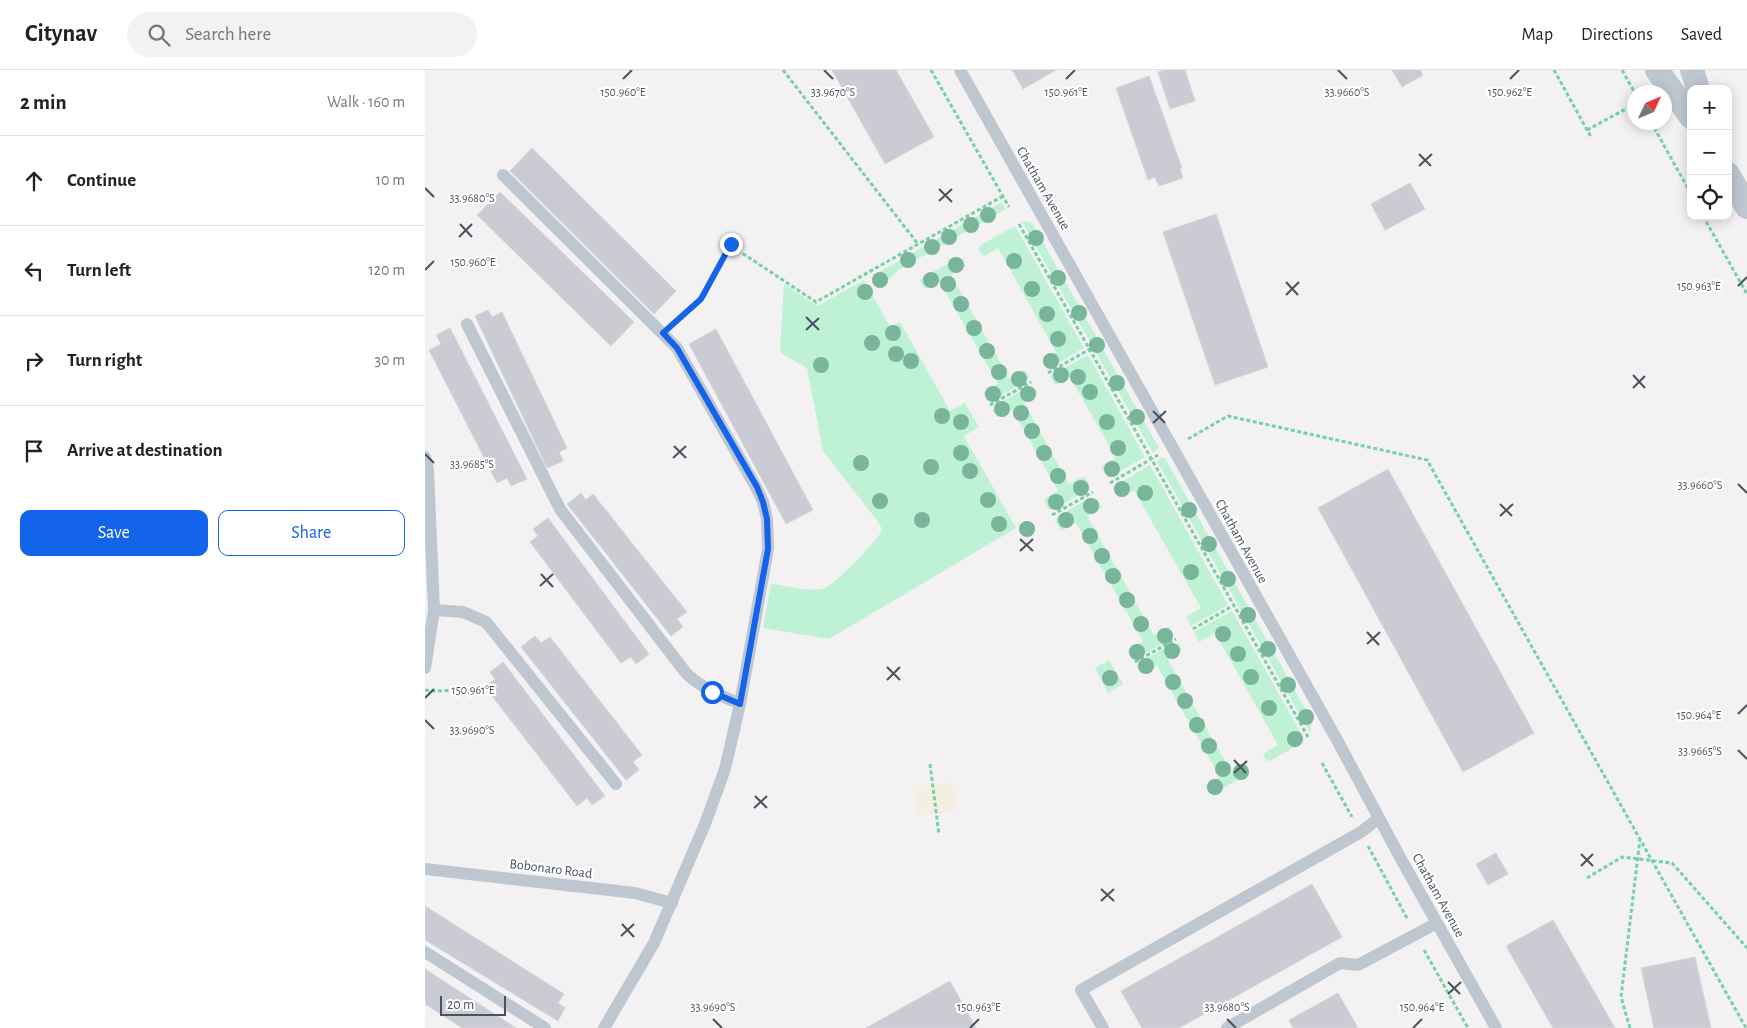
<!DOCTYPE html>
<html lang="en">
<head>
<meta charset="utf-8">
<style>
  :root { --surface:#fff; --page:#f2f2f2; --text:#222; --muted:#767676; --line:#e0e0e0; --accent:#1364ea }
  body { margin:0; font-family:"Alegreya Sans",sans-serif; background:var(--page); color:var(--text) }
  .controls { position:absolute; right:15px; top:15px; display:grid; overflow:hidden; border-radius:10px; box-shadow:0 2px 12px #0003 }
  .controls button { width:45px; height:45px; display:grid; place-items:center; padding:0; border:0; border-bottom:1px solid var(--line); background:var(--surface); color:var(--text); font:25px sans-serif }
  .compass { position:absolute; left:1202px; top:15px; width:45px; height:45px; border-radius:50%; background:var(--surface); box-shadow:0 2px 12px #0003; rotate:46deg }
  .scale { position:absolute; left:15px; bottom:12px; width:66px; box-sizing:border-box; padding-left:5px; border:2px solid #48535f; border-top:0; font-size:14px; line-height:18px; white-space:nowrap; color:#48535f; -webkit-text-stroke:4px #fff; paint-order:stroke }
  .stop { position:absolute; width:15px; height:15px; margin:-11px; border:4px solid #1364ea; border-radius:50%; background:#fff }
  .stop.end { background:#1364ea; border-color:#fff; box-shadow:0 1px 5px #0008 }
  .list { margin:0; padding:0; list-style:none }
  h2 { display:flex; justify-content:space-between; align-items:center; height:65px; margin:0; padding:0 20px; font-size:21px }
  h2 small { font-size:16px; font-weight:400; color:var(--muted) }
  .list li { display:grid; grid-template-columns:32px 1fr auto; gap:15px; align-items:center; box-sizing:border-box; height:90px; padding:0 20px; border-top:1px solid var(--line) }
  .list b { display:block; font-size:19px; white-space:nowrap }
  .list em { font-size:16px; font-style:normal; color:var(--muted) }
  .actions { display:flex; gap:10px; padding:15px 20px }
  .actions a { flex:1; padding:11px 0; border:1px solid var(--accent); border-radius:10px; text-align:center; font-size:18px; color:var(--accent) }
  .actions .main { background:var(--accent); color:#fff }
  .icon { flex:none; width:28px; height:28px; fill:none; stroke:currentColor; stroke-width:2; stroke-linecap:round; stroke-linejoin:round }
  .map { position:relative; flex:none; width:1322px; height:958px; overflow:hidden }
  header { display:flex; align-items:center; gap:30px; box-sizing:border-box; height:70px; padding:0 25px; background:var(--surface); border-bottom:1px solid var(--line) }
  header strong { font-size:24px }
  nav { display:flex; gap:28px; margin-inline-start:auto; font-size:18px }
  .search { width:350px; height:45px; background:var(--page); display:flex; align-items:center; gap:12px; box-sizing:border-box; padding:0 18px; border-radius:28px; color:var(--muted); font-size:19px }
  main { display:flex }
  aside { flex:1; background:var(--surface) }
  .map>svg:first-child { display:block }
  .green { fill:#bff1d5 }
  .sand { fill:#f4efe2 }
  .building { fill:#cbccd3; stroke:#d5d6dc }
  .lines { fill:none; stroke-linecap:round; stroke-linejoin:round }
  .path { stroke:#75d1a9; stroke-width:3; stroke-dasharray:4 2.5; stroke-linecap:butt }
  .lane { stroke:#bec7d0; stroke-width:12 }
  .street { stroke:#bec7d0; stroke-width:24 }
  .tree { fill:#78b59a }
  .route { stroke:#1364ea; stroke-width:6 }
  .ticks { fill:none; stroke:#48535f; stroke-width:2 }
  .labels { text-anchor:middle; stroke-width:4.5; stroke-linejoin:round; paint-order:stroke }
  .street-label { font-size:14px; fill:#48535f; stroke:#fff }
  .ticks-label { font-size:12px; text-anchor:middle; fill:#48535f; stroke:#fff; stroke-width:4.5; stroke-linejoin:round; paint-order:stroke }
</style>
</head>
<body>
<header>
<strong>Citynav</strong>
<div class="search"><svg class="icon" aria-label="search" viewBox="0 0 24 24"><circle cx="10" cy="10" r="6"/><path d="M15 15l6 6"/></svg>Search here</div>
<nav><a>Map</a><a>Directions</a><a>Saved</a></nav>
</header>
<main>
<aside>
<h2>2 min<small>Walk · 160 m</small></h2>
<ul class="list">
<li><svg class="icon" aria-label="ahead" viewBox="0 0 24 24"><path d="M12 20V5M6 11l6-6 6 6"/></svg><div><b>Continue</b></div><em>10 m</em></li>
<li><svg class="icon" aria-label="left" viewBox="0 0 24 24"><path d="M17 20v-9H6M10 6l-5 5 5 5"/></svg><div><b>Turn left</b></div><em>120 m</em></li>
<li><svg class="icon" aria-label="right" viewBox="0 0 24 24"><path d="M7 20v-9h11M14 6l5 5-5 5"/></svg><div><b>Turn right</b></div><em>30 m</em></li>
<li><svg class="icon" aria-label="arrive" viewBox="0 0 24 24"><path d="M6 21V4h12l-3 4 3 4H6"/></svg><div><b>Arrive at destination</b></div></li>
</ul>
<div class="actions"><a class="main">Save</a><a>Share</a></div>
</aside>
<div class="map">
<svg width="1322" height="958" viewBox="0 0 1322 958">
  <rect width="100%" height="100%" fill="#f3f1f1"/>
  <!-- green -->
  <path class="green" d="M577 132 581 139 473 200 467 207 454 214 449 205Z
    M601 151 607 153 734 378 728 383 597 152Z
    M590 156 659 278 622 299 617 290 631 282 573 178 559 186 553 179 556 175Z
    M533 188 537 190 541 196 526 205 584 308 600 300 604 307 600 312 568 330H562L558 323 573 314 514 211 500 219 495 211 499 207Z
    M439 210 465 257 475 252 525 341 540 333 554 357 539 366 591 458 404 569 338 558 346 514C358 515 385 522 397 519 408 517 450 473 456 462L457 459 454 453 398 381 382 298 357 284 355 278 359 214 392 236Z
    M663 285 720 387 683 408 676 397 691 388 645 307 630 315 625 306Z
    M603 317H609L613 324 599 333 644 414 659 406 664 415 661 421 629 439 624 440 619 429 633 421 587 339 572 347 568 340 571 335Z
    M736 388H740L887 651 885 663 732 391Z
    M725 395 803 535 766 556 761 547 776 538 709 420 694 428 688 417Z
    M665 428 672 429 677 438 662 446 729 565 744 556 748 564 744 570 713 587H707L703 580 718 571 651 453 636 461 630 451 633 446Z
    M807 541 877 665 876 673 845 691 841 690 838 684 853 675 790 563 774 572 769 562Z
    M747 574H754L757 581 743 590 806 702 821 693 824 702 822 705 787 724 784 723 780 716 795 707 732 596 716 604 712 596 715 592Z
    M684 590 698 614 683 623 670 598Z"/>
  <!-- sand -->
  <path class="sand" d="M528 712 531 741 492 745 488 717Z"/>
  <!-- building -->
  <path class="building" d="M407 0H471L509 67 460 94Z
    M587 0H631L598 19Z
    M741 0H760L770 31 745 39 733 2Z
    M967 0H995L998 5 977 17Z
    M724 6 757 98 755 99 758 108 734 116 730 107 723 110 691 18Z
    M107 78 251 221 229 244 85 101Z
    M985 113 1000 139 960 160 946 134Z
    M75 122 209 252 186 276 52 145Z
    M791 144 843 297 790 315 738 162Z
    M63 240 67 247 77 242 142 378 134 382 138 391 122 398 50 246Z
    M25 258 102 409 86 416 82 408 72 413 4 280 16 274 11 265Z
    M291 259 388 440 361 454 264 274Z
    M963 399 1109 663 1038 702 893 438Z
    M156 423 161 430 168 424 262 542 252 549 258 557 246 566 142 434Z
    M123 448 224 584 211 594 206 587 196 593 105 472 113 466 108 459Z
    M110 566 116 573 125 567 217 685 208 692 214 700 201 710 96 577Z
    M78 592 180 726 167 735 162 728 152 736 60 617 70 609 65 602Z
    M1071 783 1083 804 1063 815 1051 794Z
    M887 814 917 867 754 958H717L696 921Z
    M0 836 139 924 133 933 140 938 133 951 0 870Z
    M1128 850 1190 958H1128L1081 876Z
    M1270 887 1286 958H1229L1216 898Z
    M0 899 91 958H37L0 934Z
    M525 911 551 958H441Z
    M913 923 933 958H868L864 950Z"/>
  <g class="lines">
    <!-- path -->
    <path class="path" d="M358 0 493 174
      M506 0 584 137
      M1129 0 1166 67
      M1197 0 1210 23
      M1226 52 1266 124
      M1162 60 1210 34
      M1278 146 1322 224
      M594 154 883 667
      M251 252 276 229 305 175 391 232 578 126
      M623 303 665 279
      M565 335 606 312
      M763 369 803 346 1002 390 1321 958
      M685 413 733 385
      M627 445 668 422
      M768 559 809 535
      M710 592 751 569
      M0 620 10 621 37 620
      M897 693 927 747
      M505 694 514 765
      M943 776 983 850
      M1162 808 1197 787 1247 793 1322 878
      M999 880 1043 958
      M1205 958 1196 927 1215 769"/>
    <!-- lane -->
    <path class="lane" d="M535 0 911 668 976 789 1071 958
      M78 105 252 278 331 417 338 432 342 449 343 479 315 634 300 699 280 754 229 873 179 958
      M42 254 135 439 261 603C276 618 295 625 315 634
      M0 387 3 400 9 540 0 598
      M9 540 38 542 61 552 191 714
      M0 799 210 823 247 833
      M0 882 120 958
      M678 958 656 920 936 762 954 748
      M802 958 915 893 933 895 1012 853"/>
    <!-- street -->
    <path class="street" d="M1232 0 1266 47
      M1267 0 1273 19
      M1303 104 1322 137"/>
  </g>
  <!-- trees -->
  <g class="tree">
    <circle cx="563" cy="145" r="8"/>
    <circle cx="546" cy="155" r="8"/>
    <circle cx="524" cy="167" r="8"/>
    <circle cx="611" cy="168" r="8"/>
    <circle cx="507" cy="177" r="8"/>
    <circle cx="483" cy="190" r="8"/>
    <circle cx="589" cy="191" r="8"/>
    <circle cx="531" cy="195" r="8"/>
    <circle cx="633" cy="208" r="8"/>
    <circle cx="455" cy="210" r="8"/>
    <circle cx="506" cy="210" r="8"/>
    <circle cx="523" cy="214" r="8"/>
    <circle cx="607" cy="219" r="8"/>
    <circle cx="440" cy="222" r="8"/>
    <circle cx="536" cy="234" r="8"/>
    <circle cx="654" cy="243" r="8"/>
    <circle cx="622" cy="244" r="8"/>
    <circle cx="549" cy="258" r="8"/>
    <circle cx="468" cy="263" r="8"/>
    <circle cx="633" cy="269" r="8"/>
    <circle cx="447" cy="273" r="8"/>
    <circle cx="672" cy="275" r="8"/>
    <circle cx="562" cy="281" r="8"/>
    <circle cx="471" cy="284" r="8"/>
    <circle cx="486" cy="291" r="8"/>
    <circle cx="626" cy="291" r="8"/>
    <circle cx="396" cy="295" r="8"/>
    <circle cx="574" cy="302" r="8"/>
    <circle cx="636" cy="305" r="8"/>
    <circle cx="653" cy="307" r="8"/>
    <circle cx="594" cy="309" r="8"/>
    <circle cx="692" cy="313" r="8"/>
    <circle cx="665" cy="322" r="8"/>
    <circle cx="568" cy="324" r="8"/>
    <circle cx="603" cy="324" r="8"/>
    <circle cx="577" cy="339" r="8"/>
    <circle cx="596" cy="343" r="8"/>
    <circle cx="517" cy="346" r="8"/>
    <circle cx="712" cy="347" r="8"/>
    <circle cx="536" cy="352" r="8"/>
    <circle cx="682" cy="352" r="8"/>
    <circle cx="607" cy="361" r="8"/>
    <circle cx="693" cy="378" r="8"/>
    <circle cx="536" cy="383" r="8"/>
    <circle cx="619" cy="383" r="8"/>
    <circle cx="436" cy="393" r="8"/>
    <circle cx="506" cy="397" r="8"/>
    <circle cx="687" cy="399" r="8"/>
    <circle cx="545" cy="401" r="8"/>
    <circle cx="633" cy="406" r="8"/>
    <circle cx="656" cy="418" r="8"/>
    <circle cx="697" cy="419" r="8"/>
    <circle cx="720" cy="423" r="8"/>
    <circle cx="563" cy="430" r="8"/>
    <circle cx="455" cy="431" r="8"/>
    <circle cx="631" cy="432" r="8"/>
    <circle cx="666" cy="436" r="8"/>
    <circle cx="764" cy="440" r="8"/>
    <circle cx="497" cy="450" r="8"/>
    <circle cx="641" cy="450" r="8"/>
    <circle cx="574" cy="454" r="8"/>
    <circle cx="602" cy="459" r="8"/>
    <circle cx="665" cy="466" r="8"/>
    <circle cx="784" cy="474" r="8"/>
    <circle cx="677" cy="486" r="8"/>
    <circle cx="766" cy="502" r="8"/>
    <circle cx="688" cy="506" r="8"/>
    <circle cx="803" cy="509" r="8"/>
    <circle cx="702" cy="530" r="8"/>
    <circle cx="823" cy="545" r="8"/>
    <circle cx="716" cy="554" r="8"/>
    <circle cx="798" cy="564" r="8"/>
    <circle cx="740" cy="566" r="8"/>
    <circle cx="843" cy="579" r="8"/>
    <circle cx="747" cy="581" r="8"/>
    <circle cx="712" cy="582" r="8"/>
    <circle cx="813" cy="584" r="8"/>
    <circle cx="721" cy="596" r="8"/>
    <circle cx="826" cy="607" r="8"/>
    <circle cx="685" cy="608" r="8"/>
    <circle cx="748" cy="612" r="8"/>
    <circle cx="863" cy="615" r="8"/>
    <circle cx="760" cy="631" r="8"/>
    <circle cx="844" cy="638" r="8"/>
    <circle cx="881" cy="647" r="8"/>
    <circle cx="772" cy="655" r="8"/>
    <circle cx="870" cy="669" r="8"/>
    <circle cx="784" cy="676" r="8"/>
    <circle cx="798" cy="699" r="8"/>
    <circle cx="816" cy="702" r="8"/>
    <circle cx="790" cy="717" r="8"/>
  </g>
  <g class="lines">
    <!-- route -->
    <path class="route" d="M287 622 315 634 343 479 342 449 338 432 332 417 252 278 238 263 276 229 306 174"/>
  </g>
  <!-- ticks -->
  <path class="ticks" d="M399 0 408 9M913 0 922 9M198 9 207 0M641 9 650 0M1085 9 1094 0M994 84 1006 96M994 96 1007 84M0 118 9 127M514 119 527 132M514 131 527 119M35 154 47 167M34 167 47 154M0 200 9 191M861 212 873 225M1313 216 1322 207M861 225 874 212M381 247 394 260M381 260 394 248M1208 305 1220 318M1208 318 1220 306M728 341 740 353M728 353 741 341M249 376 261 388M0 384 9 393M248 388 261 376M1313 414 1322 423M1075 434 1087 446M1075 446 1088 434M595 469 608 481M595 481 608 469M116 504 128 517M115 516 128 504M942 562 954 575M942 574 955 562M462 597 475 610M462 610 475 597M0 628 9 619M1313 644 1322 635M0 650 9 659M1313 680 1322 689M809 690 821 703M809 703 822 691M330 726 342 738M329 738 342 726M1156 784 1168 796M1156 796 1168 784M676 819 689 831M676 831 689 819M197 854 209 867M196 866 209 854M1023 912 1035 924M1023 924 1036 912M288 949 297 958M802 949 811 958M545 958 554 949M988 958 997 949"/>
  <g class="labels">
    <!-- street labels -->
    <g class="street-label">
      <text transform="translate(619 118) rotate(60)" y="5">Chatham Avenue</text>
      <text transform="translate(817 471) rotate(61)" y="5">Chatham Avenue</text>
      <text transform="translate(126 798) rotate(7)" y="5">Bobonaro Road</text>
      <text transform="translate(1014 825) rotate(61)" y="5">Chatham Avenue</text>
    </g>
  </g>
  <g class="ticks-label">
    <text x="198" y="26">150.960°E</text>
    <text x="641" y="26">150.961°E</text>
    <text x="1085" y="26">150.962°E</text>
    <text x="408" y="26">33.9670°S</text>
    <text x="922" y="26">33.9660°S</text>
    <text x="47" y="132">33.9680°S</text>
    <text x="48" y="196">150.960°E</text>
    <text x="1274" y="220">150.963°E</text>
    <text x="47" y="398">33.9685°S</text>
    <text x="1275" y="419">33.9660°S</text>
    <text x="48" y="624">150.961°E</text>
    <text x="1274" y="649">150.964°E</text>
    <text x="47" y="664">33.9690°S</text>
    <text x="1275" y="685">33.9665°S</text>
    <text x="288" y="941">33.9690°S</text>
    <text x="802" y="941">33.9680°S</text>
    <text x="554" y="941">150.963°E</text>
    <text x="997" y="941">150.964°E</text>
  </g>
</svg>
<div class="controls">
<button>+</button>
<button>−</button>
<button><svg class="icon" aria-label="locate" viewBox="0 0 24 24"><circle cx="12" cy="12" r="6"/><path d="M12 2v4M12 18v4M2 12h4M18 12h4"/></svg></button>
</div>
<svg class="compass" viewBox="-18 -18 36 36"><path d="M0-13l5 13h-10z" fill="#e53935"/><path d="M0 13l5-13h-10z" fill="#767676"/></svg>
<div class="scale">20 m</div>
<div class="stop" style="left:287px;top:622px"></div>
<div class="stop end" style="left:306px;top:174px"></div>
</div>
</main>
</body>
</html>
